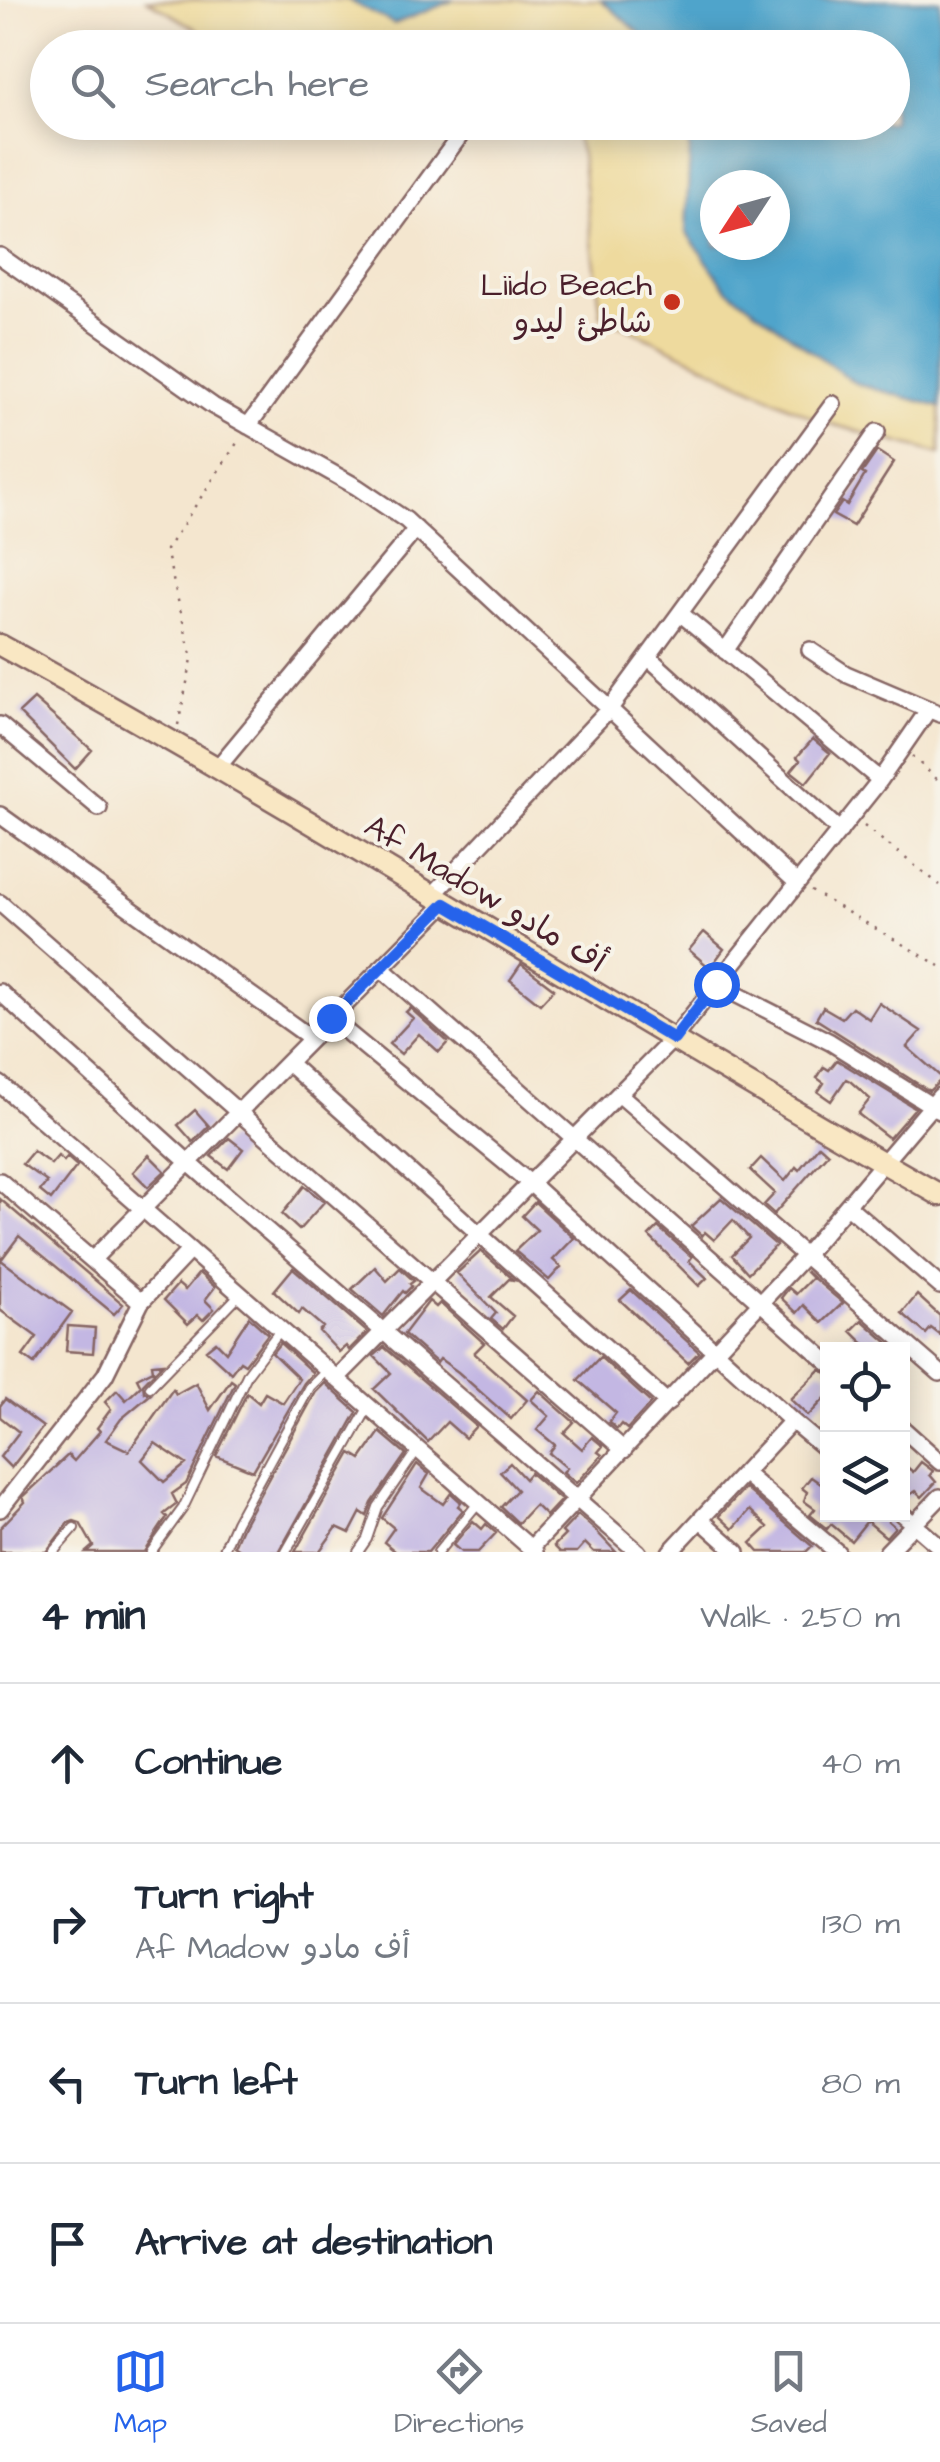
<!DOCTYPE html>
<html lang="en">
<head>
<meta charset="utf-8">
<style>
  :root { --surface:#fff; --page:#f6f6f7; --text:#1f2937; --muted:#747a83; --line:#e0e1e3; --accent:#2563eb }
  body { margin:0; font-family:"Architects Daughter","Playpen Sans Arabic",sans-serif; background:var(--page); color:var(--text) }
  .controls { position:absolute; right:30px; bottom:30px; display:grid; overflow:hidden; border-radius:0px; box-shadow:0 5px 25px #0003 }
  .controls button { width:90px; height:90px; display:grid; place-items:center; padding:0; border:0; border-bottom:2px solid var(--line); background:var(--surface); color:var(--text); font:50px sans-serif }
  .compass { position:absolute; left:700px; top:170px; width:90px; height:90px; border-radius:50%; background:var(--surface); box-shadow:0 5px 25px #0003; rotate:234deg }
  .stop { position:absolute; width:30px; height:30px; margin:-22px; border:8px solid #2563eb; border-radius:50%; background:#fff }
  .stop.end { background:#2563eb; border-color:#fff; box-shadow:0 2px 10px #0008 }
  .list { margin:0; padding:0; list-style:none }
  h2 { display:flex; justify-content:space-between; align-items:center; height:130px; margin:0; padding:0 40px; font-size:42px }
  h2 small { font-size:32px; font-weight:400; color:var(--muted) }
  .list li { display:grid; grid-template-columns:65px 1fr auto; gap:30px; align-items:center; box-sizing:border-box; height:160px; padding:0 40px; border-top:2px solid var(--line) }
  .list b { display:block; font-size:38px; white-space:nowrap }
  .list p { margin:0; font-size:32px; white-space:nowrap; color:var(--muted) }
  .list em { font-size:32px; font-style:normal; color:var(--muted) }
  .icon { flex:none; width:55px; height:55px; fill:none; stroke:currentColor; stroke-width:2; stroke-linecap:round; stroke-linejoin:round }
  .map { position:relative; flex:none; width:940px; height:1552px; overflow:hidden }
  .search { position:absolute; background:var(--surface); box-shadow:0 5px 25px #0003; left:30px; right:30px; top:30px; height:110px; display:flex; align-items:center; gap:25px; box-sizing:border-box; padding:0 35px; border-radius:55px; color:var(--muted); font-size:38px }
  .sheet { height:770px; background:var(--surface) }
  nav { display:flex; justify-content:space-around; align-items:center; box-sizing:border-box; height:140px; border-top:2px solid var(--line); background:var(--surface); font-size:28px; color:var(--muted) }
  nav a { display:grid; justify-items:center; gap:5px }
  nav .on { color:var(--accent) }
  .map>svg:first-child { display:block }
  .sand { fill:#eeda9e; stroke:#9c7c64; stroke-width:2.5 }
  .water { fill:#50a4cb; stroke:#4d627b; stroke-width:2.5; fill-rule:evenodd }
  .building { fill:#c3b7e3; fill-rule:evenodd }
  .lines { fill:none; stroke-linecap:round; stroke-linejoin:round }
  .lane-casing { stroke:#866564; stroke-width:12 }
  .street-casing { stroke:#866564; stroke-width:20 }
  .secondary-casing { stroke:#866564; stroke-width:25 }
  .path { stroke:#866564; stroke-width:2.5; stroke-dasharray:2.5 8; stroke-linecap:butt }
  .lane { stroke:#fff; stroke-width:8 }
  .street { stroke:#fff; stroke-width:15 }
  .secondary { stroke:#f9e7c3; stroke-width:20 }
  .route { stroke:#2563eb; stroke-width:12 }
  .poi-dot { fill:#c8321e; stroke:#f7f3e8; stroke-width:4 }
  .labels { text-anchor:middle; stroke-width:8; stroke-linejoin:round; paint-order:stroke }
  .poi-label { font-size:32px; fill:#4a1f2b; stroke:#f7f3e8; text-anchor:end }
  .street-label { font-size:32px; fill:#4a1f2b; stroke:#f7f3e8 }
</style>
</head>
<body>
<div class="map">
<svg width="940" height="1552" viewBox="0 0 940 1552">
  <rect width="100%" height="100%" fill="#f7f3e8"/>
  <filter id="ink" filterUnits="userSpaceOnUse"><feTurbulence type="fractalNoise" baseFrequency=".01" numOctaves="2"/><feDisplacementMap in="SourceGraphic" scale="20" xChannelSelector="R" yChannelSelector="G"/><feConvolveMatrix kernelMatrix="1 2 1 2 8 2 1 2 1" color-interpolation-filters="sRGB"/></filter>
  <filter id="wash" filterUnits="userSpaceOnUse"><feTurbulence type="fractalNoise" baseFrequency=".0048" numOctaves="4" result="noise"/><feDisplacementMap in="SourceGraphic" scale="40" xChannelSelector="R" yChannelSelector="G"/><feGaussianBlur stdDeviation="2.25" result="paint"/><feColorMatrix in="noise" values="0 0 0 0 0 0 0 0 0 0 0 0 0 0 0 0 0 1.4 0 .05"/><feComposite in="paint" operator="in"/></filter>
  <g filter="url(#wash)">
    <rect width="100%" height="100%" fill="#f4e6cf"/>
    <!-- sand -->
    <path class="sand" d="M147 0H348L395 24 454 0H601L656 47H227Z
      M571 123H681L690 150 686 232 726 288 855 383 940 407V454L820 421 601 315 581 154Z"/>
    <!-- water -->
    <path class="water" d="M348 0H454L394 24Z
      M601 0H940V407L855 383 726 288 686 232 690 150 681 123 892 122V48L656 47ZM715 185H775V245H715Z"/>
    <g id="blocks">
      <!-- building -->
      <path class="building" d="M877 451 894 462 853 526 833 515 842 502 847 505 865 475 862 473Z
        M34 699 92 750 75 769 19 713Z
        M813 739 830 753 806 783 791 771 800 760 797 757Z
        M704 932 724 949 710 968 689 950Z
        M521 964 554 989 540 1004 510 980Z
        M879 1003 921 1031 907 1047 940 1076V1081L929 1091 816 1019 823 1007 842 1018 852 1007 869 1019Z
        M410 1008 448 1042 439 1052 419 1034 401 1054 389 1044 413 1018 406 1012Z
        M837 1060 915 1108 889 1138 858 1114 870 1099 850 1081 846 1079 831 1101 818 1092 824 1083 817 1078 824 1067 829 1070Z
        M195 1110 209 1126 193 1142 178 1125Z
        M229 1138 243 1149 228 1169 211 1156Z
        M819 1145 828 1153 774 1214 764 1205 775 1193 750 1170 761 1158 785 1181 796 1167 799 1170Z
        M33 1151 51 1164 58 1156 64 1161 67 1157 77 1166 51 1200 40 1191 47 1182 22 1164Z
        M149 1155 165 1171 148 1187 133 1172Z
        M304 1186 324 1202 299 1230 282 1214Z
        M721 1198 776 1245 748 1273 732 1255 749 1238 733 1220 714 1240 705 1232 702 1236 691 1226Z
        M0 1199 123 1304 114 1314 19 1236 1 1260 72 1312 34 1364 23 1356 37 1337 0 1310Z
        M535 1202 574 1238 553 1260 561 1267 549 1280 515 1251 537 1230 522 1216Z
        M658 1227 692 1257 689 1261 707 1278 699 1286 649 1236Z
        M481 1251 514 1280 509 1279 491 1297 513 1316 503 1329 491 1319 496 1313 457 1273Z
        M375 1267 387 1281 400 1268 414 1281 410 1284 412 1286 405 1293 403 1291 383 1316 352 1289Z
        M293 1268 367 1332 349 1350 346 1346 339 1352 319 1331 323 1327 302 1309 299 1314 274 1291Z
        M805 1271 843 1303 822 1323 804 1305 797 1313 781 1298 789 1288 796 1294 812 1278Z
        M199 1273 215 1287 205 1300 214 1309 203 1320 198 1315 188 1324 164 1300 178 1284 185 1290Z
        M631 1290 699 1352 688 1363 620 1300Z
        M917 1295 940 1316V1335L931 1328 926 1334 902 1313Z
        M429 1301 436 1307 440 1303 484 1343 474 1353 527 1400 511 1419 458 1372 440 1359 437 1363 404 1334Z
        M249 1317 268 1334 245 1364 240 1361 231 1373 206 1350 216 1342 226 1352Z
        M862 1320 896 1350H873L861 1341 851 1331Z
        M68 1326 95 1328 93 1353 66 1351Z
        M280 1343 313 1373 304 1383 253 1471 216 1456 247 1393 259 1403 265 1393 283 1403 299 1379 272 1353Z
        M384 1347 476 1426 465 1438 447 1422 428 1442 374 1389 391 1373 374 1356Z
        M600 1357 651 1403 627 1429 621 1424 617 1429 609 1422 616 1413 578 1380Z
        M163 1363 143 1384 144 1392 151 1394 121 1419 106 1440 129 1451 173 1389 176 1394 196 1383 210 1410 231 1380 235 1383 186 1484 172 1494 177 1504 164 1514 167 1517 144 1552H86L93 1546 80 1523 74 1521 68 1523 46 1552H0V1528L25 1502 23 1497 68 1455 74 1461 100 1431 97 1428 111 1409 105 1402 117 1390 126 1400 141 1386 137 1378 153 1370 152 1364ZM155 1443 186 1464 164 1482 142 1460Z
        M820 1370 828 1373V1395L808 1416 790 1399Z
        M325 1383 357 1412 279 1552H243L234 1546 243 1525 316 1392Z
        M539 1391 574 1422 564 1433 582 1449 592 1437 603 1446 598 1452 602 1455 576 1483 563 1472 567 1468 549 1453 555 1445 537 1430 549 1416 531 1400Z
        M5 1399 43 1427 11 1468 0 1457 19 1432 0 1417V1406Z
        M380 1432 406 1454 372 1503 367 1516 361 1512 350 1533 337 1527 319 1552H295L351 1453 361 1459Z
        M921 1462 933 1471 930 1475 936 1482 922 1497 916 1491 906 1497 902 1494V1463L913 1472Z
        M510 1463 525 1479 530 1473 561 1500 546 1516 535 1505 518 1523 501 1507 517 1490 500 1472Z
        M417 1464 429 1474 421 1488 443 1504 451 1493 461 1502 458 1506 463 1510 428 1552H396L384 1542 394 1528 382 1518Z
        M811 1477 828 1489V1514H891L888 1521 895 1527 886 1537 867 1521 851 1541 831 1524 827 1529 810 1515 815 1509 804 1501 807 1492 802 1488Z
        M745 1488 812 1546 806 1552H759L751 1543 768 1527 750 1510 733 1529 719 1516Z
        M578 1515 595 1530 616 1552H594L585 1543 577 1552H560L554 1546 565 1535 562 1532Z
        M473 1521 482 1529 486 1524 496 1533 478 1552H461L453 1545Z"/>
    </g>
  </g>
  <g filter="url(#ink)">
    <use href="#blocks" fill-opacity="0" stroke="#866564" stroke-width="2.5"/>
    <g class="lines">
      <!-- lane casing -->
      <g class="lane-casing">
        <path id="lane" d="M150 1387 240 1294
          M53 1552 74 1528
          M151 1552 183 1508 248 1373 281 1329
          M223 1552 236 1522 310 1387 327 1370
          M286 1552 368 1408
          M358 1552 367 1539 378 1507 418 1449
          M438 1552 479 1502"/>
      </g>
      <!-- street casing -->
      <g class="street-casing">
        <path id="street" d="M525 48 528 44
          M0 256 213 406 357 487 406 520 796 882
          M248 426 470 122
          M680 613 880 780
          M810 650 846 674 940 714
          M725 651 877 432
          M648 657 840 831
          M0 725 99 808
          M218 767 416 529
          M0 815 311 1038
          M432 896 611 707 833 404
          M0 903 624 1450
          M381 968 828 1362
          M716 984 830 1042 940 1111
          M0 992 189 1163 638 1552
          M331 1019 530 1183 792 1421 670 1552
          M288 1063 668 1403
          M0 1084 535 1552
          M619 1094 940 1373
          M0 1181 141 1302
          M848 1206 940 1286
          M92 1260 445 904
          M337 1378 673 1039 880 780 929 709
          M792 1421 828 1451
          M902 1428 940 1462
          M745 1474 837 1552
          M0 1509 105 1375 141 1302 190 1250
          M902 1514 940 1547
          M701 1520 737 1552
          M531 1548 805 1255 940 1096
          M887 1552 940 1497"/>
      </g>
      <!-- secondary casing -->
      <g class="secondary-casing">
        <path id="secondary" d="M0 645C318 819 624 1016 940 1195"/>
      </g>
      <!-- path -->
      <path class="path" d="M178 725 192 659 166 550 239 440
        M912 756 940 782
        M864 826 940 885
        M811 891 940 966"/>
      <!-- lane -->
      <use href="#lane" class="lane"/>
      <!-- street -->
      <use href="#street" class="street"/>
      <!-- secondary -->
      <use href="#secondary" class="secondary"/>
    </g>
  </g>
  <g class="lines" filter="url(#ink)">
    <!-- route -->
    <path class="route" d="M331 1018 445 904 674 1039 716 984"/>
  </g>
  <!-- markers -->
  <circle class="poi-dot" cx="672" cy="302" r="10"/>
  <g class="labels">
    <!-- poi labels -->
    <g class="poi-label">
      <text x="652" y="295">Liido Beach<tspan x="652" dy="37">شاطئ ليدو</tspan></text>
    </g>
    <!-- street labels -->
    <g class="street-label">
      <text transform="translate(486 893) rotate(31)" y="11">Af Madow أف مادو</text>
    </g>
  </g>
</svg>
<div class="controls">
<button><svg class="icon" aria-label="locate" viewBox="0 0 24 24"><circle cx="12" cy="12" r="6"/><path d="M12 2v4M12 18v4M2 12h4M18 12h4"/></svg></button>
<button><svg class="icon" aria-label="layers" viewBox="0 0 24 24"><path d="M12 4l9 5-9 5-9-5zM3 14l9 5 9-5"/></svg></button>
</div>
<svg class="compass" viewBox="-18 -18 36 36"><path d="M0-13l5 13h-10z" fill="#e53935"/><path d="M0 13l5-13h-10z" fill="#747a83"/></svg>
<div class="stop" style="left:716px;top:984px"></div>
<div class="stop end" style="left:331px;top:1018px"></div>
<div class="search"><svg class="icon" aria-label="search" viewBox="0 0 24 24"><circle cx="10" cy="10" r="6"/><path d="M15 15l6 6"/></svg>Search here</div>
</div>
<section class="sheet">
<h2>4 min<small>Walk · 250 m</small></h2>
<ul class="list">
<li><svg class="icon" aria-label="ahead" viewBox="0 0 24 24"><path d="M12 20V5M6 11l6-6 6 6"/></svg><div><b>Continue</b></div><em>40 m</em></li>
<li><svg class="icon" aria-label="right" viewBox="0 0 24 24"><path d="M7 20v-9h11M14 6l5 5-5 5"/></svg><div><b>Turn right</b><p>Af Madow أف مادو</p></div><em>130 m</em></li>
<li><svg class="icon" aria-label="left" viewBox="0 0 24 24"><path d="M17 20v-9H6M10 6l-5 5 5 5"/></svg><div><b>Turn left</b></div><em>80 m</em></li>
<li><svg class="icon" aria-label="arrive" viewBox="0 0 24 24"><path d="M6 21V4h12l-3 4 3 4H6"/></svg><div><b>Arrive at destination</b></div></li>
</ul>
</section>
<nav>
<a class="on"><svg class="icon" aria-label="map" viewBox="0 0 24 24"><path d="M3 6l6-2 6 2 6-2v14l-6 2-6-2-6 2zM9 4v14M15 6v14"/></svg>Map</a>
<a><svg class="icon" aria-label="directions" viewBox="0 0 24 24"><path d="M12 3l9 9-9 9-9-9zM9 14v-3h6M13 9l2 2-2 2"/></svg>Directions</a>
<a><svg class="icon" aria-label="saved" viewBox="0 0 24 24"><path d="M7 4h10v16l-5-4-5 4z"/></svg>Saved</a>
</nav>
</body>
</html>
